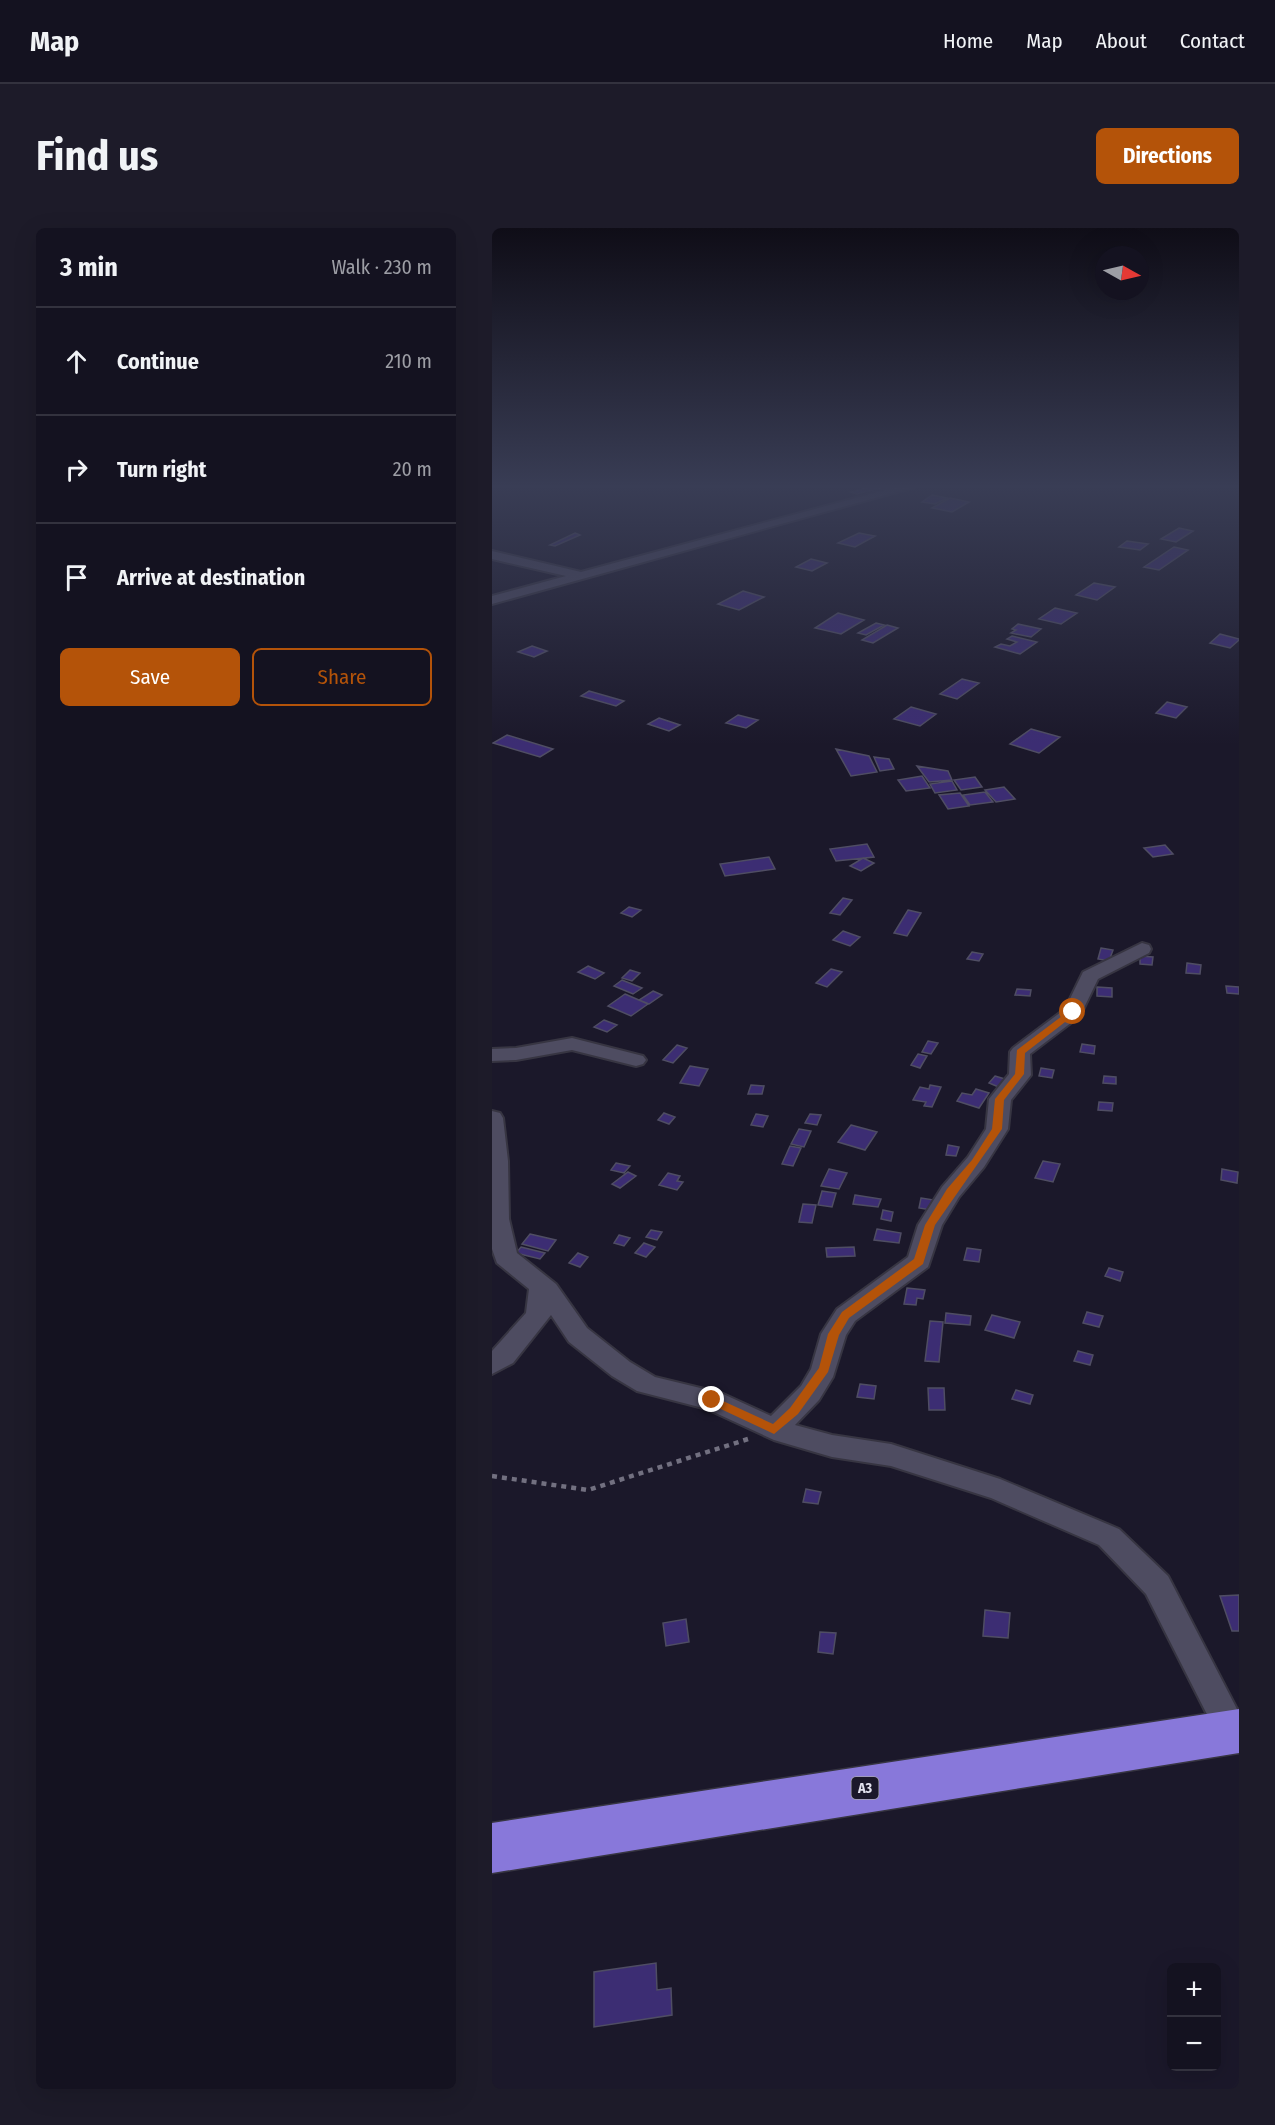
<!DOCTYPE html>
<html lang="en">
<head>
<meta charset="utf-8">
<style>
  :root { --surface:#141220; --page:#1d1b29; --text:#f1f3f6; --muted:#9d9ea5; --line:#33323e; --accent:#b45309 }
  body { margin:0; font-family:"Fira Sans Condensed",sans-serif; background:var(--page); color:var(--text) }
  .controls { position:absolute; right:18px; bottom:18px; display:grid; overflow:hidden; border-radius:9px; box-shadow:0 6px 24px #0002 }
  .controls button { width:54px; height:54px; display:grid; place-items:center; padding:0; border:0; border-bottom:2px solid var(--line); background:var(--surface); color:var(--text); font:30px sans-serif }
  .compass { position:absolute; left:603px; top:18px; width:54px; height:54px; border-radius:50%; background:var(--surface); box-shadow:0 6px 24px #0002; rotate:98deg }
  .stop { position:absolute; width:18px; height:18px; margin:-14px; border:4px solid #b45309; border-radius:50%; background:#fff }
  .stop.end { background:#b45309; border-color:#fff; box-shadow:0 2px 6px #0008 }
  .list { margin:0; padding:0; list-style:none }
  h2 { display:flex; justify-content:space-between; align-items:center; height:78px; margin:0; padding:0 24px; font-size:26px }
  h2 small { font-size:20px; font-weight:400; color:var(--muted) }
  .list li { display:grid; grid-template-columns:39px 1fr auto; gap:18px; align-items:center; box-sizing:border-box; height:108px; padding:0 24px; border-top:2px solid var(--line) }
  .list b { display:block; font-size:22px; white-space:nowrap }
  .list em { font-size:20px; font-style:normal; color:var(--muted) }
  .actions { display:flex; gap:12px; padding:18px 24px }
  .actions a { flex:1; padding:14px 0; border:2px solid var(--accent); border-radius:9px; text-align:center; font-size:21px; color:var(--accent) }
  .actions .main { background:var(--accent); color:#fff }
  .icon { flex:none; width:33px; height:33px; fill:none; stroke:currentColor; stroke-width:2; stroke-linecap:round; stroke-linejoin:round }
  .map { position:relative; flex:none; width:747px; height:1861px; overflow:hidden; border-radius:9px }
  header { display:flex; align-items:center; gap:36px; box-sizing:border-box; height:84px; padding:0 30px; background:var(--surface); border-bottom:2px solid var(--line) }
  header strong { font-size:28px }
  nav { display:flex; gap:33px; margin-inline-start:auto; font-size:21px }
  .intro { display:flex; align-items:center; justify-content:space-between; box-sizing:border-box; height:144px; padding:0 36px }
  h1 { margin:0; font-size:42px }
  .button { padding:15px 27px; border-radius:9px; background:var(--accent); color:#fff; font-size:21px; font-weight:700 }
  main { display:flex; gap:36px; padding:0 36px }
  aside { flex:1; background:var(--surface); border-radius:9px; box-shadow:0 6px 24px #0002 }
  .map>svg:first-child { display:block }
  .building { fill:#3c2d73; stroke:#4f4d63; stroke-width:1.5 }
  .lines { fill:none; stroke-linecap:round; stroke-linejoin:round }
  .street-casing { stroke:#373542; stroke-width:4 }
  .highway-casing { stroke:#373542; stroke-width:3 }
  .path { stroke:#727080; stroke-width:4.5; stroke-dasharray:5 5; stroke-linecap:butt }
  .street { fill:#4e4c61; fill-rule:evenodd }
  .highway { fill:#8878da; fill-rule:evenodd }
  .route { fill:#b45309 }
  .labels { text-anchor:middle; stroke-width:4.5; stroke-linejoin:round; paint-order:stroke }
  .shield { fill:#1b182a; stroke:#a7a5b3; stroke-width:1.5 }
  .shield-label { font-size:14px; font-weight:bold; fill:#e3e2ee }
</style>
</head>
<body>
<header>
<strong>Map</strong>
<nav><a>Home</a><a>Map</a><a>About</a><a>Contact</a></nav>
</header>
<div class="intro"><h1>Find us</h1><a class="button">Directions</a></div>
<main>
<aside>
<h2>3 min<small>Walk · 230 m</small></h2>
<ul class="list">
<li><svg class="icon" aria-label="ahead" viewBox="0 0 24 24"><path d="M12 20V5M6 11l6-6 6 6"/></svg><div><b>Continue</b></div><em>210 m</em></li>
<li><svg class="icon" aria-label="right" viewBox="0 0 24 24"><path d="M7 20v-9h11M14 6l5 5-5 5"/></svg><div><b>Turn right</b></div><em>20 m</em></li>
<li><svg class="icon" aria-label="arrive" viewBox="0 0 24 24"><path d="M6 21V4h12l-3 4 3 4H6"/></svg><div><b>Arrive at destination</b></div></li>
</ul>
<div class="actions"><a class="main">Save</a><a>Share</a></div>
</aside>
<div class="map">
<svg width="747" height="1861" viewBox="0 0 747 1861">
  <rect width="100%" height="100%" fill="#1b182a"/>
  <!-- building -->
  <path class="building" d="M385 257 396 258 365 266 359 264Z
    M440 267 455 270 443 276 430 274Z
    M458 270 477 274 460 284 440 280Z
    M687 300 701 303 684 314 669 311Z
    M83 305 88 307 63 318 58 317Z
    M367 305 383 308 363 319 346 315Z
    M635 313 656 316 648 322 627 319Z
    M682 319 696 322 667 342 652 339Z
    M319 331 335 335 320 343 304 339Z
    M602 355 623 359 605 372 584 367Z
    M251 363 272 369 247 382 226 376Z
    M563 380 585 385 569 396 547 391Z
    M346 385 372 392 349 406 323 400Z
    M384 395 392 397 374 407 366 405Z
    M526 396 549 401 539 409 519 405 524 402 520 401Z
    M395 397 406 400 381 415 370 412Z
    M728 406 747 411V412L738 420 718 415Z
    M520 408 545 414 528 426 503 419 509 416 518 418 525 414 515 411Z
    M40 418 55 423 42 429 26 424Z
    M470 451 487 455 465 471 448 466Z
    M97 463 132 473 124 478 89 468Z
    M675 474 695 479 684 490 664 485Z
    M419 479 444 486 428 498 402 491Z
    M246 487 266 492 254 500 234 495Z
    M167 490 188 497 177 503 156 496Z
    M539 501 568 509 547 525 518 516Z
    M15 507 61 521 48 529 1 515Z
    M344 521 377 528 385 544 359 548Z
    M382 529 397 531 402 541 388 543Z
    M425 538 456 543 460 552 437 554Z
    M430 548 438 560 414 563 406 552Z
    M483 549 490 559 469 562 462 552Z
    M460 553 465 562 443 565 438 556Z
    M512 559 523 571 504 574 493 562Z
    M493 564 501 574 478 577 471 567Z
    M468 565 477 578 456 581 447 567Z
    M375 616 382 629 344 633 338 621Z
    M673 617 681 626 661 629 652 620Z
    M277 629 283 641 233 648 228 636Z
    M371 630 382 635 369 643 358 638Z
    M351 670 360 672 348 687 338 685Z
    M137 679 149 682 140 689 129 685Z
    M416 682 429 685 415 708 402 705Z
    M351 703 368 709 358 718 341 712Z
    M609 720 621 722 617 733 606 731Z
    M480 724 491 726 487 733 475 731Z
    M648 728 661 729 660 737 648 736Z
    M695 735 709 737 708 746 694 745Z
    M96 738 112 745 103 751 86 744Z
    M339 741 350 744 335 759 324 755Z
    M138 742 148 745 140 753 130 750Z
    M130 752 150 760 141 766 122 758Z
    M734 758 747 759V766L735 765Z
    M605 759 620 760V769L605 768Z
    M525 761 539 762 538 768 523 767Z
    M161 763 170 767 157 776 147 772Z
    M133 766 156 776 139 788 116 778Z
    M112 792 125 797 115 804 102 799Z
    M436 813 446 815 439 826 430 824Z
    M590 816 603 818 602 826 588 824Z
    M185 817 195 820 181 835 171 832Z
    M426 826 435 828 428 840 419 837Z
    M198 838 216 841 207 858 188 855Z
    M549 840 562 842 560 850 547 848Z
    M503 848 516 852 509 860 497 855Z
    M612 848 624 849V856L611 855Z
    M259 857 272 858 270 866H256Z
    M438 857 449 859 440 879 432 878 434 874 421 872 428 859 437 861Z
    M484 861 497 865 487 880 465 873 470 865 480 867Z
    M607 874 621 875 620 883 606 882Z
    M172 885 183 889 177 896 166 892Z
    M264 886 276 888 271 899 259 897Z
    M318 886 329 887 325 897 313 895Z
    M359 897 385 904 373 922 346 914Z
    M307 901 319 903 312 919 299 916Z
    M456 917 467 919 464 928 454 927Z
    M298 918 309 920 301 938 290 936Z
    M551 933 568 936 561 954 543 950Z
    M124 935 138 938 132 945 119 942Z
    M337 941 355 945 347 961 329 958Z
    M730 941 746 944 745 955 729 952Z
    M136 944 144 948 128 960 120 956Z
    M176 945 188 948 185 953 191 954 185 962 167 957Z
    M330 963 344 965 340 979 326 977Z
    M363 967 389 971 386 979 361 976Z
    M429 970 442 972 439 982 427 980Z
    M311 976 324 977 320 995 307 994Z
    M391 982 401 984 399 993 389 991Z
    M385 1001 409 1005 407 1015 382 1012Z
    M159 1002 170 1004 165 1012 154 1009Z
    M38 1006 64 1012 56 1023 30 1016Z
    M127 1007 138 1010 132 1018 122 1015Z
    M152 1015 163 1019 154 1029 143 1025Z
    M29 1019 53 1025 48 1031 24 1025Z
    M362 1019 363 1028 335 1029 334 1020Z
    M475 1020 489 1022 487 1034 472 1032Z
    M86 1025 96 1029 88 1039 77 1035Z
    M617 1040 631 1044 628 1053 613 1048Z
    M415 1060 433 1062 431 1071 425 1070 424 1077 412 1076Z
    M595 1084 611 1088 607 1099 591 1095Z
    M454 1085 479 1088 478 1097 453 1095Z
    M500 1087 528 1094 522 1110 493 1102Z
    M438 1093 451 1094 447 1134 433 1133Z
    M586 1123 601 1127 598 1137 582 1133Z
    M368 1156 384 1158 382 1171 365 1169Z
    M436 1160H452L453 1182H437Z
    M524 1162 541 1167 538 1176 520 1171Z
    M314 1261 329 1264 326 1276 311 1274Z
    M747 1367V1403H740L728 1368Z
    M493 1382 518 1385 516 1410 491 1408Z
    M194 1391 197 1414 174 1418 171 1395Z
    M328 1404 344 1405 341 1426 326 1424Z
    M164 1735 165 1762 179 1760 180 1787 102 1799V1744Z"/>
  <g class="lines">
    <!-- street casing -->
    <g class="street-casing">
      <path id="street" d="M412 257H430L0 376V368L74 348 0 331V323L89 344Z
        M650 715 657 717 659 721 657 725 606 751 588 788 538 826 539 847 519 872 516 901 492 939 467 969 450 997 436 1039 363 1093 354 1107 341 1149 327 1172 303 1197 340 1207 399 1216 508 1251 627 1301 676 1348 747 1485V1516L740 1519 729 1514 654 1366 607 1317 499 1270 399 1238 340 1229 282 1212 215 1181 145 1163 120 1148 77 1114 59 1087 21 1135 0 1146V1123L34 1085 37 1061 5 1035 0 1021V883L8 885 11 890 16 933 17 991 25 1025 64 1056 95 1100 138 1134 163 1149 229 1165 279 1188 309 1158 319 1141 329 1106 345 1081 416 1029 426 997 450 959 476 929 494 901 497 871 517 846 518 824 521 820 573 781 591 744Z
        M80 810 151 828 154 832 151 836 144 838 80 822 24 832 0 833V821L24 820Z"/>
    </g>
    <!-- highway casing -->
    <g class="highway-casing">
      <path id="highway" d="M747 1481V1525L0 1645V1595Z"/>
    </g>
    <!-- path -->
    <path class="path" d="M0 1248 96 1262 256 1211"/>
    <!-- street -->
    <use href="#street" class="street"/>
    <!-- highway -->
    <use href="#highway" class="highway"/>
  </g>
  <!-- sky -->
  <linearGradient id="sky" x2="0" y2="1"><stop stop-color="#0f0d17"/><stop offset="0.5" stop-color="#393d55"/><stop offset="1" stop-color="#393d55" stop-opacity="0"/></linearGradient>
  <rect width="747" height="517" fill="url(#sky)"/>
  <!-- route -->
  <path class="route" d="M578 782 586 784 533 825 532 846 512 872 510 901 443 997 431 1036 357 1090 347 1107 336 1144 306 1186 282 1206 216 1175V1169L220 1168 281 1196 298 1180 327 1140 336 1106 350 1084 422 1031 433 997 455 961 480 932 500 901 503 871 523 846 525 822Z"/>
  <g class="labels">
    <!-- shield labels -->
    <rect class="shield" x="359.5" y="1549" width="27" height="22" rx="4.5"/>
    <g class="shield-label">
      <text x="373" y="1565">A3</text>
    </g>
  </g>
</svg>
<div class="controls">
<button>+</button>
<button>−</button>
</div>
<svg class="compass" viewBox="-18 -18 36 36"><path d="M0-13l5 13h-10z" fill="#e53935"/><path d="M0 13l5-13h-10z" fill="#9d9ea5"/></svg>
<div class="stop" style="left:581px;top:784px"></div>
<div class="stop end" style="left:220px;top:1172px"></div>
</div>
</main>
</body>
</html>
